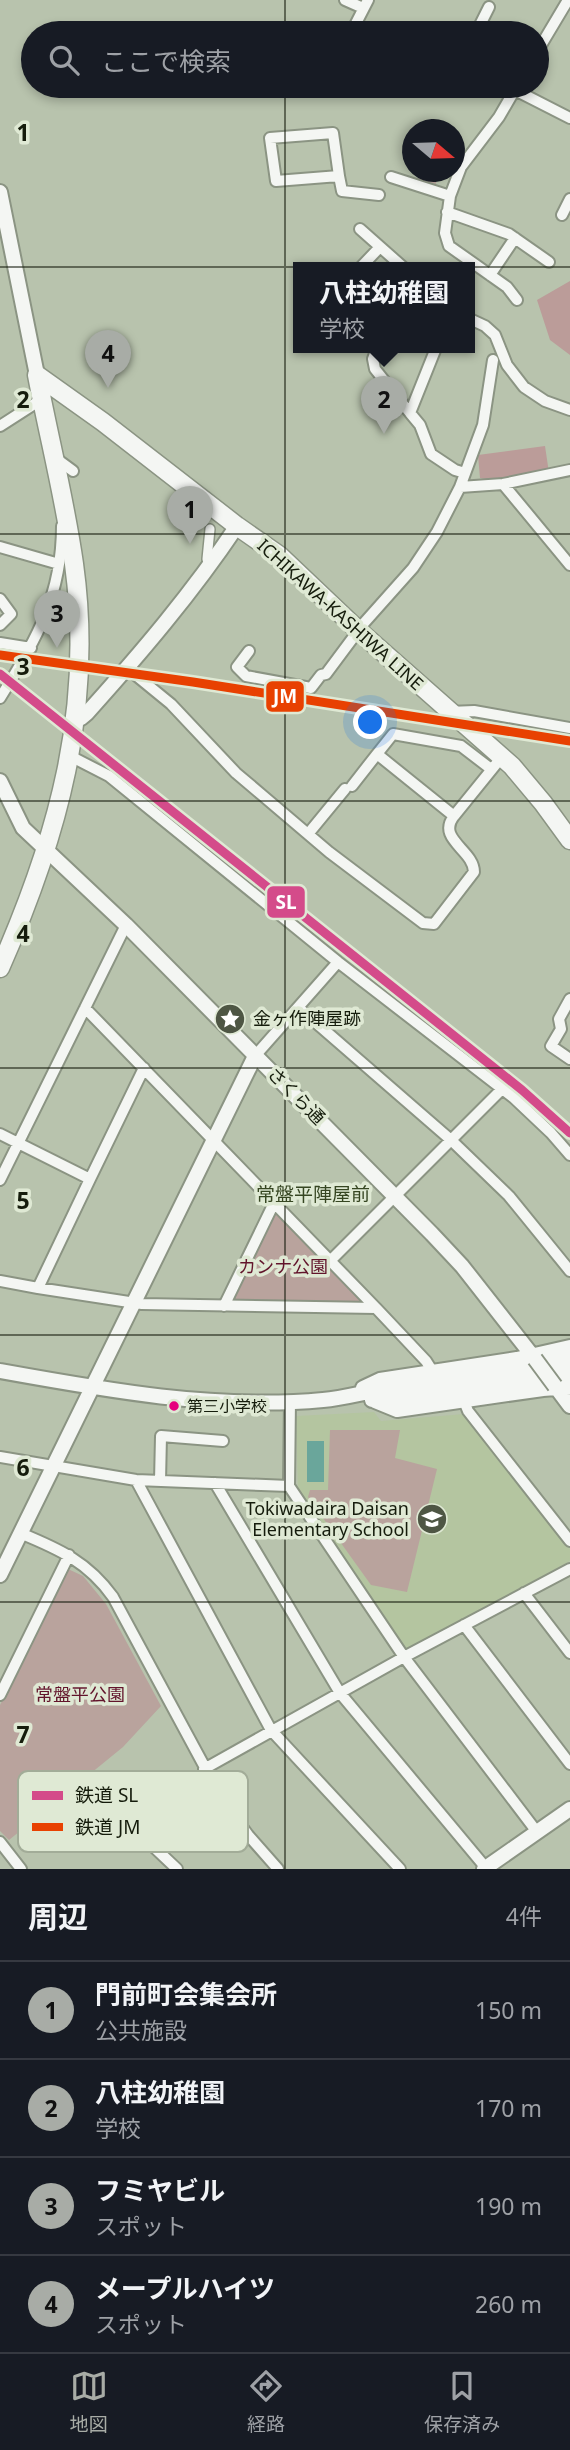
<!DOCTYPE html>
<html lang="ja">
<head>
<meta charset="utf-8">
<style>
  :root { --surface:#171b24; --page:#20242c; --text:#f1f3f6; --muted:#9ea1a6; --line:#363941; --accent:#a8aca6 }
  body { margin:0; font-family:"Noto Sans","Noto Sans JP",sans-serif; background:var(--page); color:var(--text) }
  .compass { position:absolute; left:402px; top:119px; width:63px; height:63px; border-radius:50%; background:var(--surface); box-shadow:0 4px 10px #0003; rotate:109deg }
  .you { position:absolute; left:371px; top:723px; width:24px; height:24px; margin:-18px; border:5px solid #fff; border-radius:50%; background:#1a73e8; box-shadow:0 0 0 10px #1a73e833 }
  .badge { display:grid; place-items:center; width:46px; height:46px; border-radius:50%; background:var(--accent); color:#111; font-size:23px; font-weight:700 }
  .pin { position:absolute; translate:-50% -58px; filter:drop-shadow(0 2px 4px #0008) }
  .pin::after { content:''; position:absolute; top:37px; width:24px; height:21px; background:inherit; clip-path:polygon(0 0,100% 0,50% 100%) }
  .popup { position:absolute; left:293px; top:262px; width:182px; height:91px; box-sizing:border-box; display:grid; place-content:center; border-radius:0px; background:var(--surface); filter:drop-shadow(0 2px 5px #0005); font-size:23px; white-space:nowrap; color:var(--muted) }
  .popup b { font-size:26px; color:var(--text) }
  .popup::after { content:''; position:absolute; left:50%; top:100%; margin-left:-14px; border:14px solid transparent; border-top-color:var(--surface) }
  .list { margin:0; padding:0; list-style:none }
  h2 { display:flex; justify-content:space-between; align-items:center; height:91px; margin:0; padding:0 28px; font-size:30px }
  h2 small { font-size:23px; font-weight:400; color:var(--muted) }
  .list li { display:grid; grid-template-columns:46px 1fr auto; gap:21px; align-items:center; box-sizing:border-box; height:98px; padding:0 28px; border-top:2px solid var(--line) }
  .list b { display:block; font-size:26px; white-space:nowrap }
  .list p { margin:0; font-size:23px; white-space:nowrap; color:var(--muted) }
  .list em { font-size:23px; font-style:normal; color:var(--muted) }
  .icon { flex:none; width:38px; height:38px; fill:none; stroke:currentColor; stroke-width:2; stroke-linecap:round; stroke-linejoin:round }
  .map { position:relative; flex:none; width:570px; height:1869px; overflow:hidden }
  .search { position:absolute; background:var(--surface); box-shadow:0 4px 10px #0003; left:21px; right:21px; top:21px; height:77px; display:flex; align-items:center; gap:18px; box-sizing:border-box; padding:0 24px; border-radius:38px; color:var(--muted); font-size:26px }
  .sheet { height:483px; background:var(--surface) }
  nav { display:flex; justify-content:space-around; align-items:center; box-sizing:border-box; height:98px; border-top:2px solid var(--line); background:var(--surface); font-size:19px; color:var(--muted) }
  nav a { display:grid; justify-items:center; gap:4px }
  nav .on { color:var(--accent) }
  .map>svg:first-child { display:block }
  .built { fill:#b4c5a0 }
  .green { fill:#b9a39d }
  .forest { fill:#bb9c99 }
  .water { fill:#6aa69b }
  .lines { fill:none; stroke-linecap:round; stroke-linejoin:round }
  .pedestrian-casing { stroke:#8b9483; stroke-width:12 }
  .minor-casing { stroke:#8b9483; stroke-width:14 }
  .tertiary-casing { stroke:#8b9483; stroke-width:18 }
  .primary-casing { stroke:#8b9483; stroke-width:21 }
  .pedestrian { stroke:#f4f6f3; stroke-width:9 }
  .minor { stroke:#f4f6f3; stroke-width:10 }
  .tertiary { stroke:#f4f6f3; stroke-width:14 }
  .primary { stroke:#f4f6f3; stroke-width:18 }
  .rail { stroke:#babdb6; stroke-width:3.5 }
  .tertiary-bridge-casing { stroke:#8b9483; stroke-width:18; stroke-linecap:butt }
  .tertiary-bridge { stroke:#f4f6f3; stroke-width:14 }
  .rail-1-casing { stroke:#dfe9d4; stroke-width:14 }
  .rail-2-casing { stroke:#dfe9d4; stroke-width:14 }
  .rail-1 { stroke:#d44b8a; stroke-width:9 }
  .rail-2 { stroke:#e84101; stroke-width:9 }
  .grid { fill:none; stroke:#151c0c; stroke-width:2; stroke-opacity:0.55 }
  .bus-dot { fill:#e5007d; stroke:#dfe9d4; stroke-width:2.5 }
  .labels { text-anchor:middle; stroke-width:7; stroke-linejoin:round; paint-order:stroke }
  .bus-label { font-size:16px; fill:#151c0c; stroke:#dfe9d4; text-anchor:start }
  .street-label { font-size:18px; fill:#151c0c; stroke:#dfe9d4 }
  .poi-label { font-size:18px; fill:#151c0c; stroke:#dfe9d4; text-anchor:start }
  .park-label { font-size:18px; fill:#62142b; stroke:#dfe9d4 }
  .neighbourhood-label { font-size:19px; fill:#364622; stroke:#dfe9d4 }
  .key { fill:#dfe9d4; stroke:#a2ac98; stroke-width:2 }
  .key-label { font-size:19px; fill:#151c0c }
  .grid-label { font-size:23px; text-anchor:middle; font-weight:bold; fill:#151c0c; stroke:#dfe9d4; stroke-width:7; stroke-linejoin:round; paint-order:stroke }
  .line-badge { stroke:#dfe9d4; stroke-width:2.5 }
  .badge-label { font-size:19px; text-anchor:middle; font-weight:bold; fill:#fff }
</style>
</head>
<body>
<div class="map">
<svg width="570" height="1869" viewBox="0 0 570 1869">
  <rect width="100%" height="100%" fill="#b8c3ad"/>
  <!-- built -->
  <path class="built" d="M374 1412 381 1421 465 1414 570 1546V1561L410 1648H404L298 1492 296 1416Z"/>
  <!-- green -->
  <path class="green" d="M422 172H437L436 184 432 183 431 186 416 181Z
    M276 1213 360 1299 359 1302 355 1303 235 1300 233 1298 272 1217Z
    M330 1430H400L395 1458 437 1469 407 1592 371 1585 308 1497 310 1490H328Z
    M68 1569 83 1576 106 1604 161 1706 123 1747 9 1840 0 1831V1705Z"/>
  <!-- forest -->
  <path class="forest" d="M570 281V355L550 340 537 300Z
    M545 446 549 473 496 481 480 478 478 455Z"/>
  <!-- water -->
  <path class="water" d="M307 1441H324V1482H307Z"/>
  <g class="lines">
    <!-- pedestrian casing -->
    <g class="pedestrian-casing">
      <path id="pedestrian" d="M209 566 207 559 210 529"/>
    </g>
    <!-- minor casing -->
    <g class="minor-casing">
      <path id="minor" d="M345 0 363 8
        M351 33 368 0
        M476 33 489 7
        M537 52 568 0
        M515 90 570 118
        M339 176 333 133 270 138 276 181 339 176 342 191 379 195
        M391 177 450 196
        M447 212 509 234 549 262
        M562 215 570 199
        M360 229 404 268
        M360 268 380 247
        M490 275 515 238
        M517 300 507 287 449 246 445 233 450 196 461 167 499 117 517 86
        M470 319 485 326 495 335 507 365 524 387 545 401 570 410
        M377 348 373 359 375 369 410 413 436 348
        M410 413 420 425 431 454 455 470 465 473
        M0 426 42 399
        M54 457 73 471
        M503 484 570 565
        M460 487 483 425 493 360
        M0 547 59 564
        M0 599 11 614 0 625
        M0 643 31 648
        M249 651 237 667 246 676 311 688 321 675 326 674 364 623 413 568 437 532 460 487 503 484 570 470
        M127 668 171 704 236 773 262 795 329 852 423 923 434 924 474 872C474 850 436 839 454 816
        M0 698C36 641 62 595 62 526
        M449 712 474 711 570 728
        M377 754 393 734 461 746 491 769
        M70 756 109 776 338 962 514 1098 551 1133 570 1155
        M352 786 377 754 454 816 501 758
        M308 834 345 789
        M570 999 559 1019 561 1029 551 1046 570 1059
        M299 1008 451 1140 509 1196 570 1271
        M255 1056 338 962
        M0 1134 90 1179 38 1288 142 1304 376 1308 85 1008
        M90 1179 144 1068
        M0 1180 126 925
        M331 1260 501 1090
        M0 1281 38 1288
        M224 1306 274 1203
        M376 1308 426 1361 433 1372
        M290 1401 289 1486 404 1657 537 1832
        M464 1401 468 1411 570 1541
        M0 1457 136 1480 289 1486
        M136 1480 271 1730 400 1869
        M160 1481 161 1436 223 1441
        M215 1483 340 1693 486 1868
        M20 1533C59 1549 88 1562 113 1597L222 1799 248 1835 278 1869
        M524 1593 570 1653
        M464 1625 570 1764
        M0 1695 69 1555
        M204 1769 404 1657 570 1569
        M139 1833 177 1869
        M0 1842 21 1869"/>
    </g>
    <!-- tertiary casing -->
    <g class="tertiary-casing">
      <path id="tertiary" d="M0 192 37 375
        M75 718H81L87 713C141 653 192 593 237 526
        M0 781 23 828 126 925 432 1234 462 1266 535 1359
        M0 1371C105 1390 215 1410 323 1400 346 1398 368 1391 391 1388 451 1379 510 1371 570 1361
        M555 1386 570 1406
        M363 1388 380 1380 517 1359 570 1347
        M372 1400 570 1374
        M375 1401 397 1410 543 1389 570 1387
        M0 1575 255 1056
        M484 1869 570 1809"/>
    </g>
    <!-- primary casing -->
    <g class="primary-casing">
      <path id="primary" d="M37 375 103 422 237 526 280 556 359 631 512 766 543 803 570 840
        M0 968C58 837 94 708 74 564 65 500 49 438 37 375"/>
    </g>
    <!-- pedestrian -->
    <use href="#pedestrian" class="pedestrian"/>
    <!-- minor -->
    <use href="#minor" class="minor"/>
    <!-- tertiary -->
    <use href="#tertiary" class="tertiary"/>
    <!-- primary -->
    <use href="#primary" class="primary"/>
    <!-- rail -->
    <path class="rail" d="M104 757 144 781"/>
    <!-- tertiary-bridge casing -->
    <g class="tertiary-bridge-casing">
      <path id="tertiary-bridge" d="M535 1359 555 1386"/>
    </g>
    <!-- tertiary-bridge -->
    <use href="#tertiary-bridge" class="tertiary-bridge"/>
    <!-- rail-1 casing -->
    <g class="rail-1-casing">
      <path id="rail-1" d="M0 674 522 1090 570 1133"/>
    </g>
    <!-- rail-2 casing -->
    <g class="rail-2-casing">
      <path id="rail-2" d="M0 655 193 682 570 741"/>
    </g>
    <!-- rail-1 -->
    <use href="#rail-1" class="rail-1"/>
    <!-- rail-2 -->
    <use href="#rail-2" class="rail-2"/>
  </g>
  <!-- grid -->
  <path class="grid" d="M285 0V33M285 86V1869M0 267H570M0 534H570M0 801H570M0 1068H570M0 1335H570M0 1602H570"/>
  <!-- icons -->
  <defs>
    <g id="sight-disc" transform="scale(1.575)"><circle r="9.5" fill="#4e5644" stroke="#dfe9d4"/><path d="M0-6L1.8-2.2L6-1.7L2.9 1.2L3.7 5.4L0 3.3L-3.7 5.4L-2.9 1.2L-6-1.7L-1.8-2.2Z" fill="#fff"/></g>
    <g id="school-disc" transform="scale(1.575)"><circle r="9.5" fill="#4e5644" stroke="#dfe9d4"/><path d="M0-5L7-2L0 1L-7-2ZM-4 1L0 2.5L4 1V4Q0 6-4 4Z" fill="#fff"/></g>
  </defs>
  <g fill-rule="evenodd">
    <use href="#sight-disc" x="230" y="1019"/>
    <use href="#school-disc" x="432" y="1519"/>
  </g>
  <!-- markers -->
  <circle class="bus-dot" cx="174" cy="1406" r="6"/>
  <g class="labels">
    <!-- bus labels -->
    <g class="bus-label">
      <text x="187" y="1412">第三小学校</text>
    </g>
    <!-- street labels -->
    <g class="street-label">
      <text transform="translate(340 615) rotate(42)" y="6">ICHIKAWA-KASHIWA LINE</text>
      <text transform="translate(296 1096) rotate(45)" y="6">さくら通</text>
    </g>
    <!-- poi labels -->
    <g class="poi-label">
      <text x="253" y="1025">金ヶ作陣屋跡</text>
      <text x="409" y="1515" text-anchor="end">Tokiwadaira Daisan<tspan x="409" dy="21">Elementary School</tspan></text>
    </g>
    <!-- park labels -->
    <g class="park-label">
      <text x="283" y="1273">カンナ公園</text>
      <text x="80" y="1701">常盤平公園</text>
    </g>
    <!-- neighbourhood labels -->
    <g class="neighbourhood-label">
      <text x="313" y="1201">常盤平陣屋前</text>
    </g>
  </g>
  <!-- legend -->
  <rect x="18" y="1771" width="230" height="81" rx="10" class="key"/>
  <rect x="32" y="1791" width="31" height="9" fill="#d44b8a"/>
  <rect x="32" y="1823" width="31" height="8" fill="#e84101"/>
  <g class="key-label">
    <text x="75" y="1802">鉄道 SL</text>
    <text x="75" y="1834">鉄道 JM</text>
  </g>
  <g class="grid-label">
    <text x="23" y="141">1</text>
    <text x="23" y="408">2</text>
    <text x="23" y="675">3</text>
    <text x="23" y="942">4</text>
    <text x="23" y="1209">5</text>
    <text x="23" y="1476">6</text>
    <text x="23" y="1743">7</text>
  </g>
  <g class="line-badge">
    <rect x="265" y="680" width="40" height="33" rx="7" fill="#e84101"/>
    <rect x="266" y="885" width="40" height="34" rx="7" fill="#d44b8a"/>
  </g>
  <g class="badge-label">
    <text x="285" y="703">JM</text>
    <text x="286" y="909">SL</text>
  </g>
</svg>
<svg class="compass" viewBox="-18 -18 36 36"><path d="M0-13l5 13h-10z" fill="#e53935"/><path d="M0 13l5-13h-10z" fill="#9ea1a6"/></svg>
<div class="you"></div>
<div class="pin badge" style="left:190px;top:544px">1</div>
<div class="pin badge" style="left:384px;top:434px">2</div>
<div class="popup"><b>八柱幼稚園</b>学校</div>
<div class="pin badge" style="left:57px;top:648px">3</div>
<div class="pin badge" style="left:108px;top:388px">4</div>
<div class="search"><svg class="icon" aria-label="search" viewBox="0 0 24 24"><circle cx="10" cy="10" r="6"/><path d="M15 15l6 6"/></svg>ここで検索</div>
</div>
<section class="sheet">
<h2>周辺<small>4件</small></h2>
<ul class="list">
<li><span class="badge">1</span><div><b>門前町会集会所</b><p>公共施設</p></div><em>150 m</em></li>
<li><span class="badge">2</span><div><b>八柱幼稚園</b><p>学校</p></div><em>170 m</em></li>
<li><span class="badge">3</span><div><b>フミヤビル</b><p>スポット</p></div><em>190 m</em></li>
<li><span class="badge">4</span><div><b>メープルハイツ</b><p>スポット</p></div><em>260 m</em></li>
</ul>
</section>
<nav>
<a class="on"><svg class="icon" aria-label="map" viewBox="0 0 24 24"><path d="M3 6l6-2 6 2 6-2v14l-6 2-6-2-6 2zM9 4v14M15 6v14"/></svg>地図</a>
<a><svg class="icon" aria-label="directions" viewBox="0 0 24 24"><path d="M12 3l9 9-9 9-9-9zM9 14v-3h6M13 9l2 2-2 2"/></svg>経路</a>
<a><svg class="icon" aria-label="saved" viewBox="0 0 24 24"><path d="M7 4h10v16l-5-4-5 4z"/></svg>保存済み</a>
</nav>
</body>
</html>
